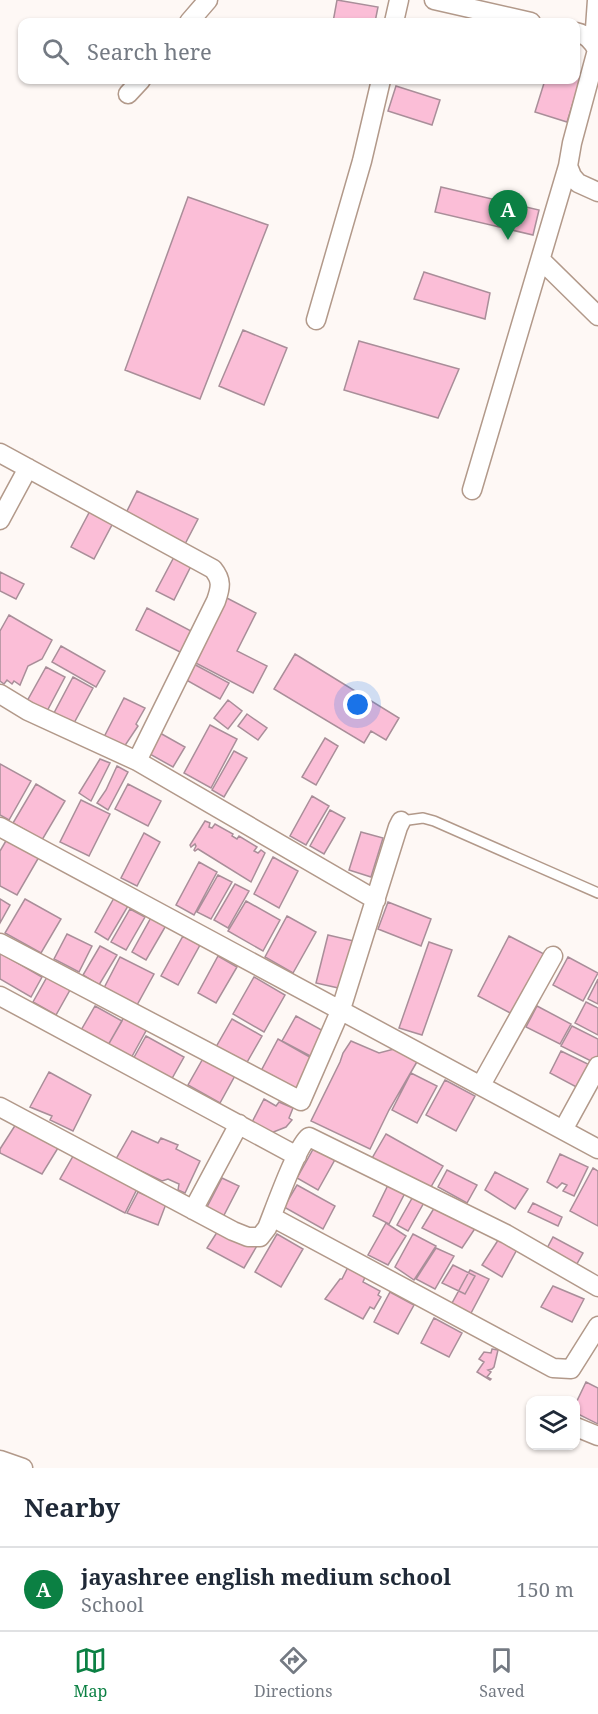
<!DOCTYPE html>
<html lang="en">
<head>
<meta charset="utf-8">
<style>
  :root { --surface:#fff; --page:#f2f2f3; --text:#1f2937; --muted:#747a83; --line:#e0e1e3; --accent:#0b8043 }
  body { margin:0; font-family:"Noto Serif",serif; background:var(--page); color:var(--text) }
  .controls { position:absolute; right:18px; bottom:18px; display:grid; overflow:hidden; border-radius:12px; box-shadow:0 2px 4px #0004 }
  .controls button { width:54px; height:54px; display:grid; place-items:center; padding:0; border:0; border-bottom:2px solid var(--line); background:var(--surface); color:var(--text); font:30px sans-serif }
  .you { position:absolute; left:358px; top:705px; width:21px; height:21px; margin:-15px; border:4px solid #fff; border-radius:50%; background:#1a73e8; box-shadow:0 0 0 9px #1a73e833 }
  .badge { display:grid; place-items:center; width:39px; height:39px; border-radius:50%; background:var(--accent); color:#fff; font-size:20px; font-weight:700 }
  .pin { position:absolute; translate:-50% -50px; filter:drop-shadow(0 2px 3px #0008) }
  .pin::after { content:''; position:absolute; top:32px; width:21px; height:18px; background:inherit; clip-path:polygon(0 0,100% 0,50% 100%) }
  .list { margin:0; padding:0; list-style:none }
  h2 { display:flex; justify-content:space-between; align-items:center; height:78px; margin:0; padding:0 24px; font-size:26px }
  h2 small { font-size:20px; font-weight:400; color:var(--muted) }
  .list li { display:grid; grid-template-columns:39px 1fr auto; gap:18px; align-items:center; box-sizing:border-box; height:84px; padding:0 24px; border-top:2px solid var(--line) }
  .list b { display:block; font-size:22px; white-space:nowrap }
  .list p { margin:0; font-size:20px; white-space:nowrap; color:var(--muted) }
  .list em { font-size:20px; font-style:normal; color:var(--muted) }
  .icon { flex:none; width:33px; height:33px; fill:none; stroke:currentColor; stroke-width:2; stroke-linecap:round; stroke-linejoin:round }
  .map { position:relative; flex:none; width:598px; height:1468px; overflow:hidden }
  .search { position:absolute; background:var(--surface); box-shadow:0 2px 4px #0004; left:18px; right:18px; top:18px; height:66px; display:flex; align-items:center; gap:15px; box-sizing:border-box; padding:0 21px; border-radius:12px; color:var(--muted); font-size:22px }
  .sheet { height:162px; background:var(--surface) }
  nav { display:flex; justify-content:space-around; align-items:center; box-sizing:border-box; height:84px; border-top:2px solid var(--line); background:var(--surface); font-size:16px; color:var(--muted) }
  nav a { display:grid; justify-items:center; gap:3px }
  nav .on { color:var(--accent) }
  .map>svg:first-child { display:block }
  .building { fill:#fbbed7; stroke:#a98e99; stroke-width:1.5 }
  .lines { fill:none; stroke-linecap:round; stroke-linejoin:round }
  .lane-casing { stroke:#b2998a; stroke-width:12 }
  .street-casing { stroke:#b2998a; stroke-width:21 }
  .lane { stroke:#fff; stroke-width:9 }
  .street { stroke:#fff; stroke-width:18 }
</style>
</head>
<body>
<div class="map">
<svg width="598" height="1468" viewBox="0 0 598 1468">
  <rect width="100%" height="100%" fill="#fef8f5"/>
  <!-- building -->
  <path class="building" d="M337 0 378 7 375 22H333Z
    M576 72 582 74 567 122 535 112 545 80H576Z
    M396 86 440 100 432 125 388 111Z
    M441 187 539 210 533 235 435 212Z
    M188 197 268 225 200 399 125 370Z
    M424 272 490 293 485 319 414 299Z
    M243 330 287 348 264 405 219 386Z
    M359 341 459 369 438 418 344 390Z
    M137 491 198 519 184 546 126 513Z
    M91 509 114 521 94 559 71 547Z
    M174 557 191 566 174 600 156 591Z
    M0 572 24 584 16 599 0 591Z
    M223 596 256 613 237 651 267 666 253 693 190 660Z
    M147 608 193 632 182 653 136 630Z
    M9 615 52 640 42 659 28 666 20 685 14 681 12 684 7 680 4 684 0 681V631Z
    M61 646 105 671 96 687 52 662Z
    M295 654 399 718 386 740 371 731 364 743 274 689Z
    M190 662 229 683 220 699 181 677Z
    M46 667 65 677 46 713 26 703Z
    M73 677 93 688 74 723 54 713Z
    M124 698 145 708 136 724 138 726 122 750 104 737Z
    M228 700 242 711 228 729 214 718Z
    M247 714 267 728 258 740 238 726Z
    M210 725 237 739 211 788 184 773Z
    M160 733 185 747 173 767 148 753Z
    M325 738 338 746 316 785 302 777Z
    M234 751 247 758 224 797 212 790Z
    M100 759 110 763 91 801 79 793Z
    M0 764 31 781 9 820 0 815Z
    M117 766 128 772 108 810 97 803 106 790Z
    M36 784 65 801 42 840 13 823Z
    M128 784 161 801 148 826 115 809Z
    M312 796 329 806 306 845 290 836Z
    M81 800 110 814 89 856 60 842Z
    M330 810 345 818 324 854 310 846Z
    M205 821 210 823 209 827 212 828 215 824 233 834 232 836 237 839 239 836 257 847 254 851 258 853 261 850 265 853 251 882 198 849 195 851 194 850 196 846 195 844 191 847 190 845Z
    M361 832 383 838 371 877 349 870Z
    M144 833 160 842 137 886 121 878Z
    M7 839 39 857 17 895 0 886V851Z
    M273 857 298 871 279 908 254 894Z
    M199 862 217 872 194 915 176 905Z
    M218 875 232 882 211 919 197 912Z
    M235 884 249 891 228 928 214 920Z
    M114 898 128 906 108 940 95 932Z
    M0 899 10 905 0 923Z
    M25 899 61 919 41 953 5 933Z
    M246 901 280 920 263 951 228 931Z
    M388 902 431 919 421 946 378 929Z
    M130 909 145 917 126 950 111 942Z
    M153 914 168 922 146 960 132 952Z
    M287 916 316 932 293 973 265 957Z
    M67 934 92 946 79 972 54 959Z
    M328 935 354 941 343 989 316 983Z
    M183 936 200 945 178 985 161 976Z
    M509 936 546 955 514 1015 478 996Z
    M429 942 452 950 422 1035 399 1028Z
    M100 946 117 955 99 985 83 975Z
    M0 953 42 977 31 997 0 979Z
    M218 956 237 967 216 1003 198 993Z
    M120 957 154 974 137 1005 104 988Z
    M568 957 598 973 583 1001 553 985Z
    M47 977 70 990 56 1015 33 1002Z
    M254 977 285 995 264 1032 233 1014Z
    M598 979V1004L588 999Z
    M586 1002 598 1008V1035L575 1023Z
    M95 1006 122 1021 107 1047 80 1032Z
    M537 1006 571 1024 560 1044 526 1027Z
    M296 1016 327 1033 314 1058 282 1041Z
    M124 1017 147 1029 130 1060 107 1047Z
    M232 1019 262 1036 246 1064 216 1047Z
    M572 1026 598 1039V1057L595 1063 561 1046Z
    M146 1036 184 1057 170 1082 132 1061Z
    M278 1039 315 1060 298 1091 261 1071Z
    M351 1041 379 1053 394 1049 418 1060 389 1110 370 1149 311 1121 340 1062 343 1053Z
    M561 1051 594 1067 582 1090 550 1073Z
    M205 1055 237 1072 220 1103 188 1085Z
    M49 1072 91 1095 73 1131 50 1120 52 1116 30 1107Z
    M411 1073 437 1086 417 1123 392 1110Z
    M445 1080 475 1096 456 1131 426 1115Z
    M264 1099 276 1106 279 1102 293 1108 289 1118 292 1120 286 1127 266 1135 249 1128Z
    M16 1124 58 1148 42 1174 0 1153V1149Z
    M132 1131 158 1143 161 1138 178 1145 176 1149 200 1161 185 1193 178 1190 179 1184 168 1179 162 1181 116 1159Z
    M386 1134 443 1166 428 1192 371 1160Z
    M316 1144 337 1156 318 1190 297 1178Z
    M76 1151 138 1187 125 1213 60 1179Z
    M560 1154 588 1167 574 1196 563 1191 567 1185 562 1183 557 1188 547 1182Z
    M593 1168 598 1171V1226L570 1211Z
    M447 1170 477 1185 467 1203 438 1187Z
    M495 1172 528 1189 515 1209 485 1190Z
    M222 1178 239 1186 222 1219 205 1211Z
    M389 1183 406 1191 389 1224 373 1216Z
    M297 1185 335 1206 323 1229 284 1207Z
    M138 1192 166 1204 158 1225 127 1213Z
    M415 1193 426 1199 408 1231 397 1225Z
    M533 1203 562 1217 558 1226 528 1212Z
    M436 1205 478 1224 462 1248 422 1228Z
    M386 1223 406 1236 388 1265 368 1255Z
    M221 1226 258 1244 244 1268 207 1248Z
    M277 1234 303 1249 281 1287 255 1272Z
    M413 1234 436 1246 414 1280 395 1267Z
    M502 1234 520 1244 502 1277 482 1265Z
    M553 1237 583 1253 574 1269 544 1254Z
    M436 1248 454 1256 435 1289 416 1279Z
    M349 1265 356 1270 354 1271 365 1277 363 1282 380 1291 378 1295 381 1297 374 1309 370 1307 363 1319 325 1299 340 1279H342Z
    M453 1265 475 1276 465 1294 442 1283Z
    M470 1270 489 1279 470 1315 451 1305Z
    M553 1286 584 1299 572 1322 541 1307Z
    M390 1292 414 1305 398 1334 374 1322Z
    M434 1318 462 1333 449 1357 421 1343Z
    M492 1349 498 1350 494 1367 492 1369 488 1370 491 1372 487 1377 491 1379 490 1380 477 1372 484 1362 479 1359 484 1352 491 1353Z
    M586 1382 598 1388V1424L576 1413V1403Z"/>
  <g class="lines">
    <!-- lane casing -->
    <g class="lane-casing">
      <path id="lane" d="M401 821 423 818 434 821 598 893"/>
    </g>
    <!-- street casing -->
    <g class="street-casing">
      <path id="street" d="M434 0 531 22
        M189 22 208 0
        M394 22 399 0
        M576 32C586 34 592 40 597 50L572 143 568 166 572 176 578 183 598 192
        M594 43 597 0
        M128 94 141 80
        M541 260 598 316
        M316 320 362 161 381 80
        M0 453 213 569C222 580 221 587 216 601L137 761
        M472 490 568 166
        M0 520 28 468
        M0 694 28 711 137 761 376 900
        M0 827 598 1149
        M0 943 301 1101 341 1009 398 827 401 821
        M0 996 297 1156
        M481 1085 553 956
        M0 1107 233 1231 248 1237H260L267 1228C274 1211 297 1145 309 1137L506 1234 598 1287
        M563 1130 598 1066
        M193 1210 239 1124
        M272 1217 553 1368 571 1369 598 1326
        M576 1427 598 1436
        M0 1460 23 1468"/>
    </g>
    <!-- lane -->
    <use href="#lane" class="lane"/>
    <!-- street -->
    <use href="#street" class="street"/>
  </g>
</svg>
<div class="controls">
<button><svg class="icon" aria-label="layers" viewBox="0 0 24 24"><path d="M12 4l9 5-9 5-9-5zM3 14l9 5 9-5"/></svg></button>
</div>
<div class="you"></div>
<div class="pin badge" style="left:508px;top:240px">A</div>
<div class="search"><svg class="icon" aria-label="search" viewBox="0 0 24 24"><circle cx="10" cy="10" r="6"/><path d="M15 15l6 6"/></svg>Search here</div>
</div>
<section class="sheet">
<h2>Nearby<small></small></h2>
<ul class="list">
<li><span class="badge">A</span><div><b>jayashree english medium school</b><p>School</p></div><em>150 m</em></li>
</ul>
</section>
<nav>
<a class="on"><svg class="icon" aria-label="map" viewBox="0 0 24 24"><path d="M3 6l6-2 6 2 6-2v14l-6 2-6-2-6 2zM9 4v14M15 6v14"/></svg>Map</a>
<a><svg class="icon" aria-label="directions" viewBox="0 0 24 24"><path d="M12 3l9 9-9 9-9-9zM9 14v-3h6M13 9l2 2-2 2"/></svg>Directions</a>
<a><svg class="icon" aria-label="saved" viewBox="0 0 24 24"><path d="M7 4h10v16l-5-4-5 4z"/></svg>Saved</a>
</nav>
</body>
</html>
